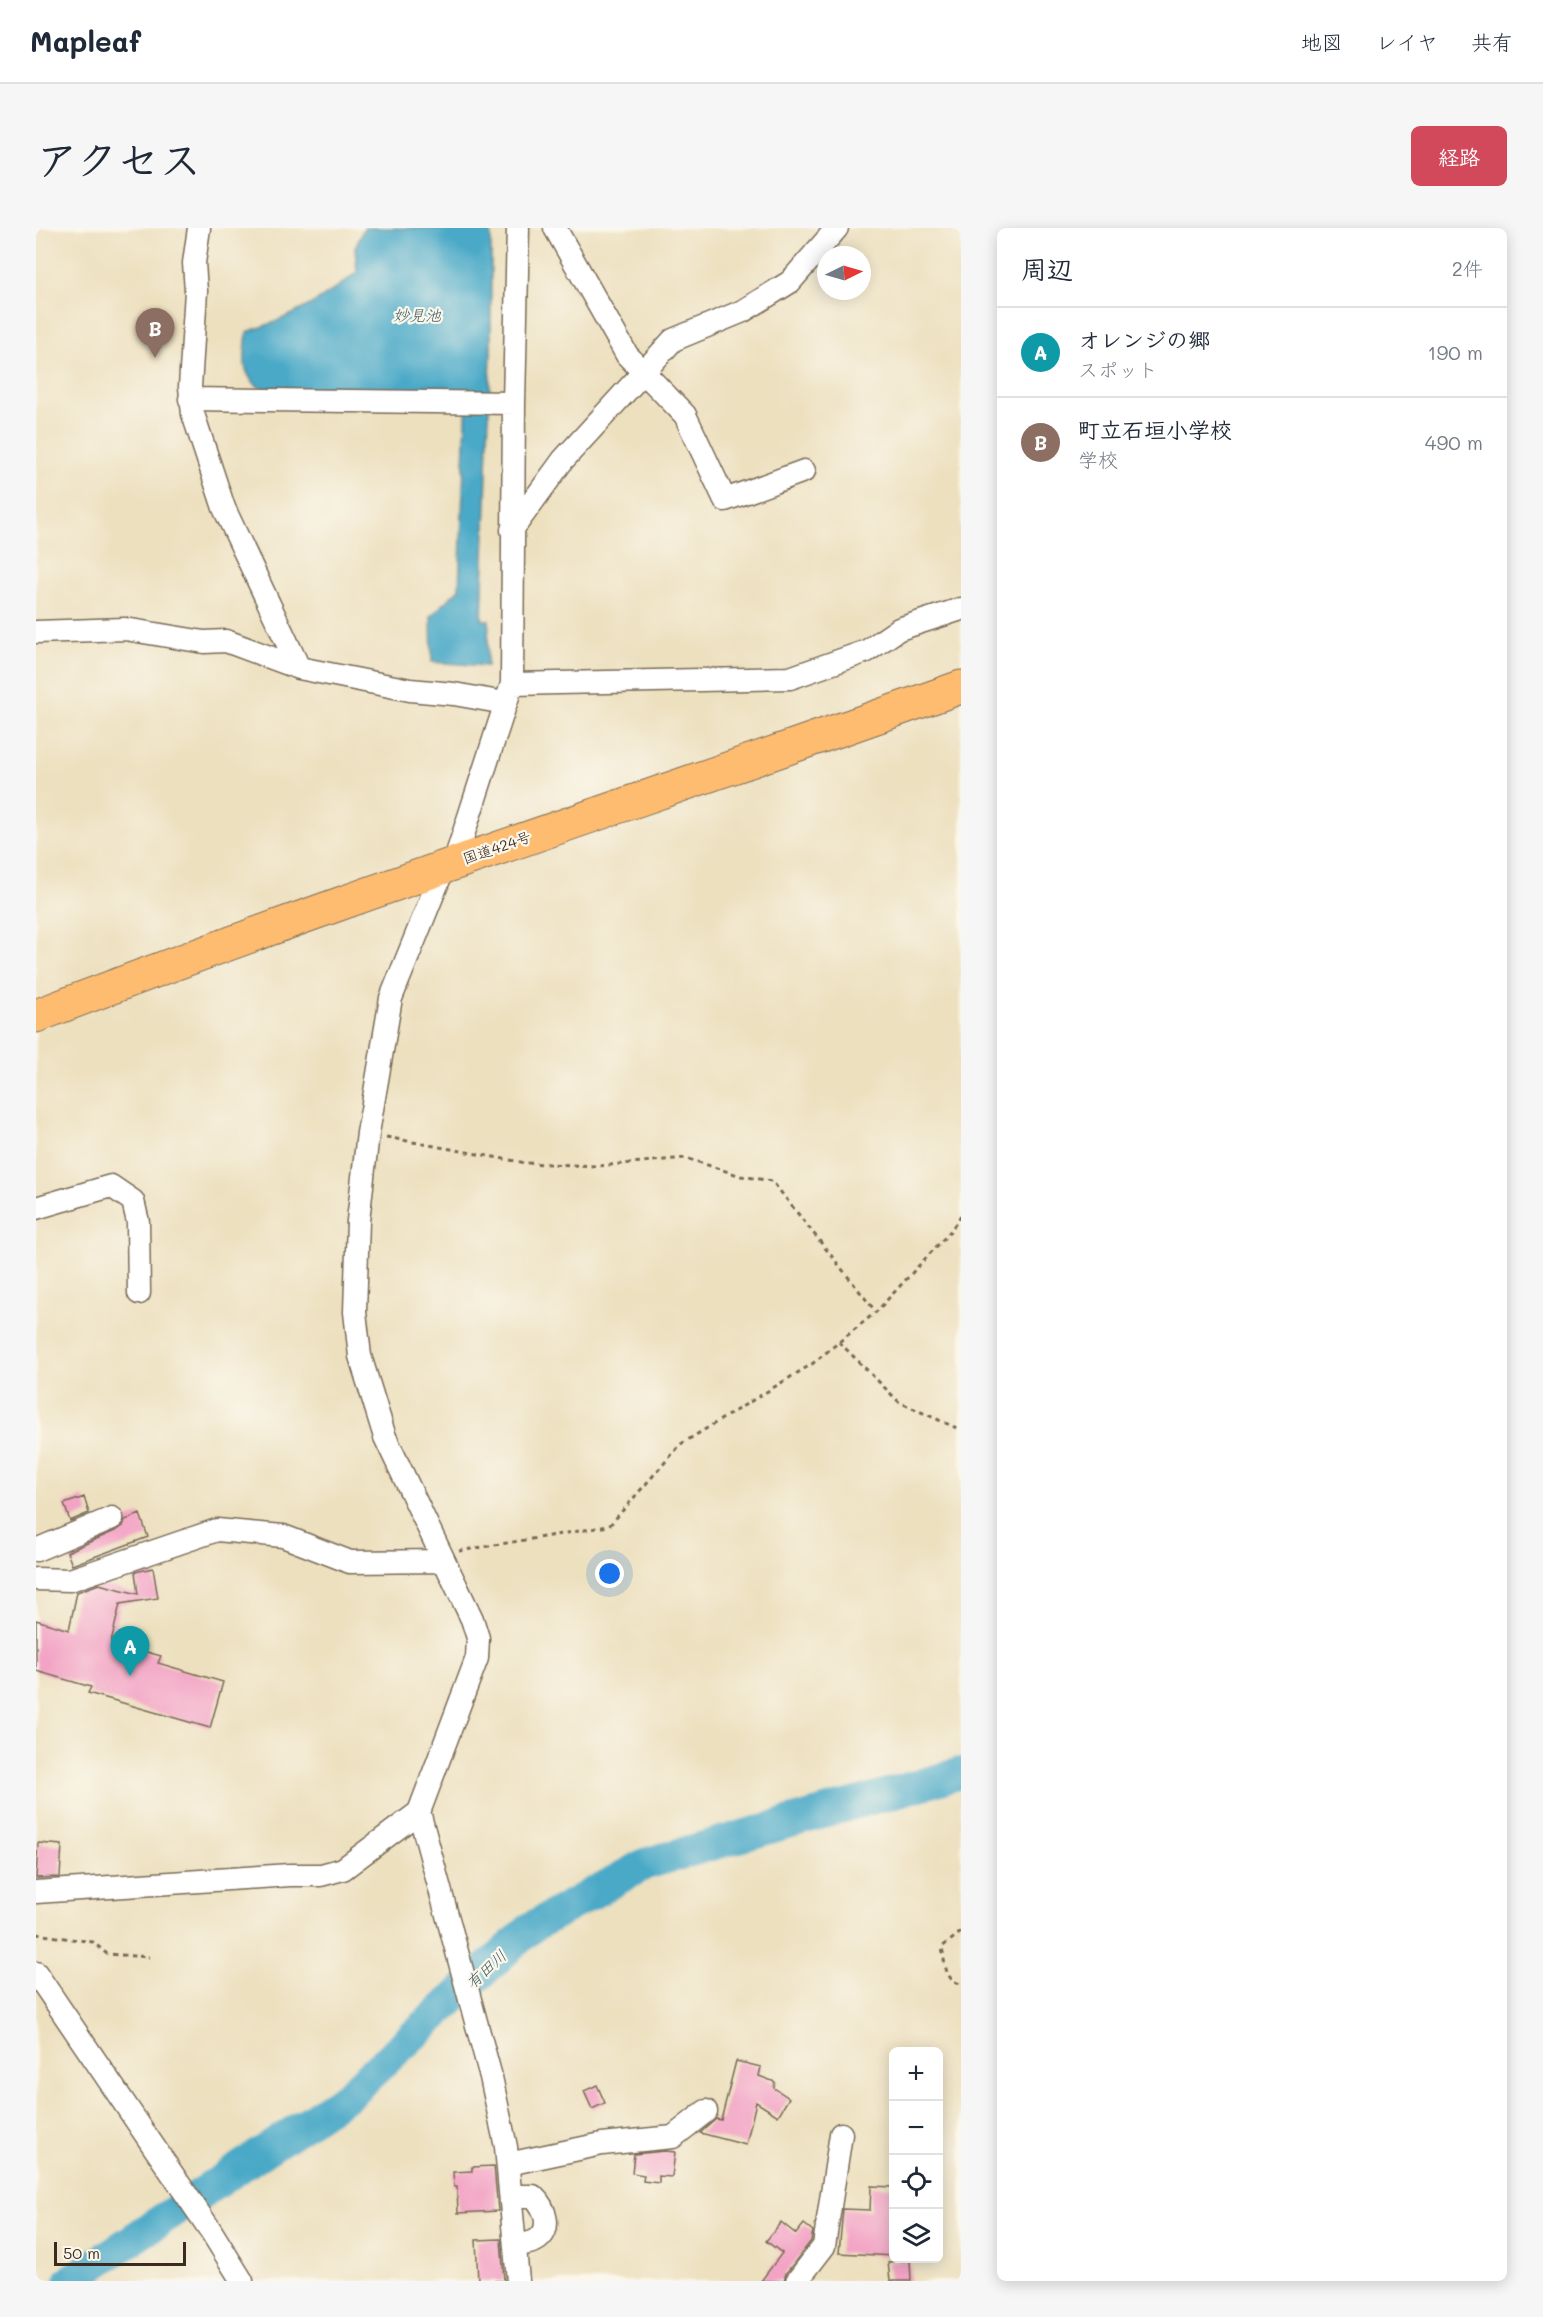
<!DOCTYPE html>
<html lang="ja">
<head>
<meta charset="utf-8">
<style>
  :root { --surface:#fff; --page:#f6f6f7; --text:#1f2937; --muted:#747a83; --line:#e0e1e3; --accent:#d1495b }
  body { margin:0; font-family:Mali,"Klee One",sans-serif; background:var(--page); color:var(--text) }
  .controls { position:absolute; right:18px; bottom:18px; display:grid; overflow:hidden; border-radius:9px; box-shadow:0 3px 15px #0003 }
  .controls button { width:54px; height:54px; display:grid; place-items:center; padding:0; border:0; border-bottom:2px solid var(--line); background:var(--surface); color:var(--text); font:30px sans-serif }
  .compass { position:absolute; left:781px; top:18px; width:54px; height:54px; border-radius:50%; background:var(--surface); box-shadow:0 3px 15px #0003; rotate:85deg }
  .scale { position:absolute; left:18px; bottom:15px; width:132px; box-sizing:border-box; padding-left:6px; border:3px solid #3b2a1e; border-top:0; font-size:16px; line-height:21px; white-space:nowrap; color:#3b2a1e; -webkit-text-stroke:4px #fbf7ec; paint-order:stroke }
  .you { position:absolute; left:574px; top:1346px; width:21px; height:21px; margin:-15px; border:4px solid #fff; border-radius:50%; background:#1a73e8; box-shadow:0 0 0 9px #1a73e833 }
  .badge { display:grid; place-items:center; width:39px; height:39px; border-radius:50%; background:var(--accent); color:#fff; font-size:20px; font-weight:700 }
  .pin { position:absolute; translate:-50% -50px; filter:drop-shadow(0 2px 3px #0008) }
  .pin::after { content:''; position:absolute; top:32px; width:21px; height:18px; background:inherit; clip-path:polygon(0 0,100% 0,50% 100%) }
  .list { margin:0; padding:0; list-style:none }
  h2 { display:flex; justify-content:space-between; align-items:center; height:78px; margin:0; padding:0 24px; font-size:26px }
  h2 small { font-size:20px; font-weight:400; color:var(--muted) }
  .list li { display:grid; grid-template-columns:39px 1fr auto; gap:18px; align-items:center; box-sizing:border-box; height:90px; padding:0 24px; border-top:2px solid var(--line) }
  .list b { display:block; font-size:22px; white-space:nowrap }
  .list p { margin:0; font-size:20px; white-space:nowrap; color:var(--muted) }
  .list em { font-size:20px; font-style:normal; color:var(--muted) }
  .icon { flex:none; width:33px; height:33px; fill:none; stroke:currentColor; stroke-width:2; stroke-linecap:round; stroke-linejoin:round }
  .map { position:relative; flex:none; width:925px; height:2053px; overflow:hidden; border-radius:9px }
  header { display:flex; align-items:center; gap:36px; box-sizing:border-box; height:84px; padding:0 30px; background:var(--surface); border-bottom:2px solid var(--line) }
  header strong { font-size:28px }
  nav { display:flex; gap:33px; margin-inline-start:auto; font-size:21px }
  .intro { display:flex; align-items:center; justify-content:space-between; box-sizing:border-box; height:144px; padding:0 36px }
  h1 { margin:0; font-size:42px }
  .button { padding:15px 27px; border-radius:9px; background:var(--accent); color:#fff; font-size:21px; font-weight:700 }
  main { display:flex; gap:36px; padding:0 36px }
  aside { flex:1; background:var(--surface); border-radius:9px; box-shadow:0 3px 15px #0003 }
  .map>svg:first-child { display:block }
  .water { fill:#48a9c7; stroke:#426a72; stroke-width:1.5 }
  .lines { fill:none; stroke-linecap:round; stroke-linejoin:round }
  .river { stroke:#48a9c7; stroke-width:32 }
  .building { fill:#f3a4c5 }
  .minor-casing { stroke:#796a56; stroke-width:25 }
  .highway-casing { stroke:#796a56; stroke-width:35 }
  .path { stroke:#796a56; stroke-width:3; stroke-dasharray:4.5 4.5; stroke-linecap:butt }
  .minor { stroke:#fff; stroke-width:22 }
  .highway { stroke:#fdbc70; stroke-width:33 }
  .labels { text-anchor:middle; stroke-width:4.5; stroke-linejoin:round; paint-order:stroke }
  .street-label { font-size:15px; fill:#3b2a1e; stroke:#fbf7ec }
  .water-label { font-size:16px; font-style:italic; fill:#405d62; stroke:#fbf7ec }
</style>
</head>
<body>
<header>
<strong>Mapleaf</strong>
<nav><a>地図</a><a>レイヤ</a><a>共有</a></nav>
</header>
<div class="intro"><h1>アクセス</h1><a class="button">経路</a></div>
<main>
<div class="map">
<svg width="925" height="2053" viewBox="0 0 925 2053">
  <rect width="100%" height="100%" fill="#fbf7ec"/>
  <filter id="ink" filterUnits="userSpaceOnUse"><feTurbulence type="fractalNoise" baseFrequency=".0167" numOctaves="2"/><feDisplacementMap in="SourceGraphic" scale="12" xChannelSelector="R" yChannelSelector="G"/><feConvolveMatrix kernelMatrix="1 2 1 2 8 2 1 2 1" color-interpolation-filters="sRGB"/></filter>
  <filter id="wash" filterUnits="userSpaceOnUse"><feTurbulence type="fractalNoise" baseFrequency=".008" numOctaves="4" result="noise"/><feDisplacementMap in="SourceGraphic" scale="24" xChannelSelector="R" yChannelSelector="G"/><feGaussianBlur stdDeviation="1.35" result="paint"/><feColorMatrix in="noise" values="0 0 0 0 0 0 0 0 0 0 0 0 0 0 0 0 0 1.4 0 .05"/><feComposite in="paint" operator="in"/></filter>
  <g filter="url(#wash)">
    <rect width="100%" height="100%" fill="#ede0bf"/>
    <!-- water -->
    <path class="water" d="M328 0H455V126L446 392H453L451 438 396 434 395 388 423 361 431 164 224 160C203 145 209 128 211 104 254 90 286 73 321 44L319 20Z"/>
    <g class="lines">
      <!-- river -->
      <path class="river" d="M34 2053 312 1867 496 1699 609 1636 925 1545"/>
    </g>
    <g id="blocks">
      <!-- building -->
      <path class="building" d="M48 1269 53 1285 34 1293 28 1276Z
        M104 1286 112 1309 36 1337 31 1324 81 1302 87 1298 89 1292Z
        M117 1340 122 1370 84 1376 75 1414 125 1428 122 1435 187 1454 174 1500 52 1465 55 1459 0 1443V1392L33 1402 41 1364 63 1356 102 1366 99 1344Z
        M2 1615 26 1617 24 1649 0 1650Z
        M700 1833 725 1839 723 1848 739 1854 738 1860 753 1870 742 1888 720 1874 710 1917 664 1905 680 1891 685 1892Z
        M561 1857 569 1875 556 1881 548 1863Z
        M629 1923 639 1924 636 1949 623 1948V1955L607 1953 608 1947 596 1945 598 1926Z
        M458 1938 462 1983 422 1985 421 1959H418L417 1944 436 1943V1939Z
        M835 1958 858 1959V2028L803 2025 807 1981 834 1982Z
        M745 1994 760 2006 768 1996 777 2003 775 2013 750 2045 748 2053H725L746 2025 730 2013Z
        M465 2011 468 2053H442L440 2012Z
        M874 2032 875 2053H854L852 2034Z"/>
    </g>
  </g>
  <g filter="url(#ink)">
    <use href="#blocks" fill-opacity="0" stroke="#796a56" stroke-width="1.5"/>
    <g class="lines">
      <!-- minor casing -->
      <g class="minor-casing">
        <path id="minor" d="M163 0 158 35 160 63 154 159 157 186 188 280 263 440
          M519 0 591 127 649 187 689 272 768 243
          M154 171 478 175
          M476 302 527 232 637 112 707 83 754 54 801 0
          M0 404 89 401 168 414 190 413 263 440 374 462 418 466 469 475
          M476 456 754 450 831 423 863 401 925 381
          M418 635 476 456 478 175 482 0
          M0 980 75 958 97 973 102 994 103 1065
          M0 1322 76 1290
          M0 1351 34 1352 181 1302 247 1308 314 1334 407 1333
          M383 1584 455 1849 470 1919 482 2053
          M0 1664 254 1647H285L307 1641 383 1584 441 1430 442 1410 436 1391 349 1209 324 1128 319 1084 322 993 332 905 355 770 408 639
          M0 1745 175 2003 206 2053
          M472 1936 566 1916 637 1909 670 1883
          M475 1968H497C509 1979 518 2003 499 2013 493 2016 486 2016 480 2017
          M761 2053 788 2018 805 1906"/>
      </g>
      <!-- highway casing -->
      <g class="highway-casing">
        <path id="highway" d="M0 788C305 670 617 569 925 459"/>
      </g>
      <!-- path -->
      <path class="path" d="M350 909 490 935 562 938 650 930 705 948 736 953 840 1084
        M803 1114 863 1174 925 1202
        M423 1323 573 1298 645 1216 776 1136 840 1084 912 1006 925 988
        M925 1704 906 1719C909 1733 908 1753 925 1756
        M0 1706 57 1714 71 1726 113 1729"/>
      <!-- minor -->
      <use href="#minor" class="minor"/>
      <!-- highway -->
      <use href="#highway" class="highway"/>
    </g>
  </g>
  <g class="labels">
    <!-- street labels -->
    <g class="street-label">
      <text transform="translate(461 620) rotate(-19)" y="5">国道424号</text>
    </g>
    <!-- water labels -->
    <g class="water-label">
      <text x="381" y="93">妙見池</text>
      <text transform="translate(450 1741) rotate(-43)" y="6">有田川</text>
    </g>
  </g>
</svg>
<div class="controls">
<button>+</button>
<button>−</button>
<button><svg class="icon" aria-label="locate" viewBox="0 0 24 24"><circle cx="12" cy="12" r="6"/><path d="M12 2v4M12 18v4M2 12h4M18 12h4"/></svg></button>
<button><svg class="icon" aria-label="layers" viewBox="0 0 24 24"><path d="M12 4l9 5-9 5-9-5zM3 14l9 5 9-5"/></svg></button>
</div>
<svg class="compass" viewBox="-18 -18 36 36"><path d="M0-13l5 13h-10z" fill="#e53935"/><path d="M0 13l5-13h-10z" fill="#747a83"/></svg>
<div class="scale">50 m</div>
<div class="you"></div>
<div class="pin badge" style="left:94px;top:1448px;background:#0f9aa8">A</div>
<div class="pin badge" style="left:119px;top:130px;background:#8d6e63">B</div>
</div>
<aside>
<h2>周辺<small>2件</small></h2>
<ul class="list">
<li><span class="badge" style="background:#0f9aa8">A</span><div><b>オレンジの郷</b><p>スポット</p></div><em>190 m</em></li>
<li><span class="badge" style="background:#8d6e63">B</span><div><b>町立石垣小学校</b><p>学校</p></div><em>490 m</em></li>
</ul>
</aside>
</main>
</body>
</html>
